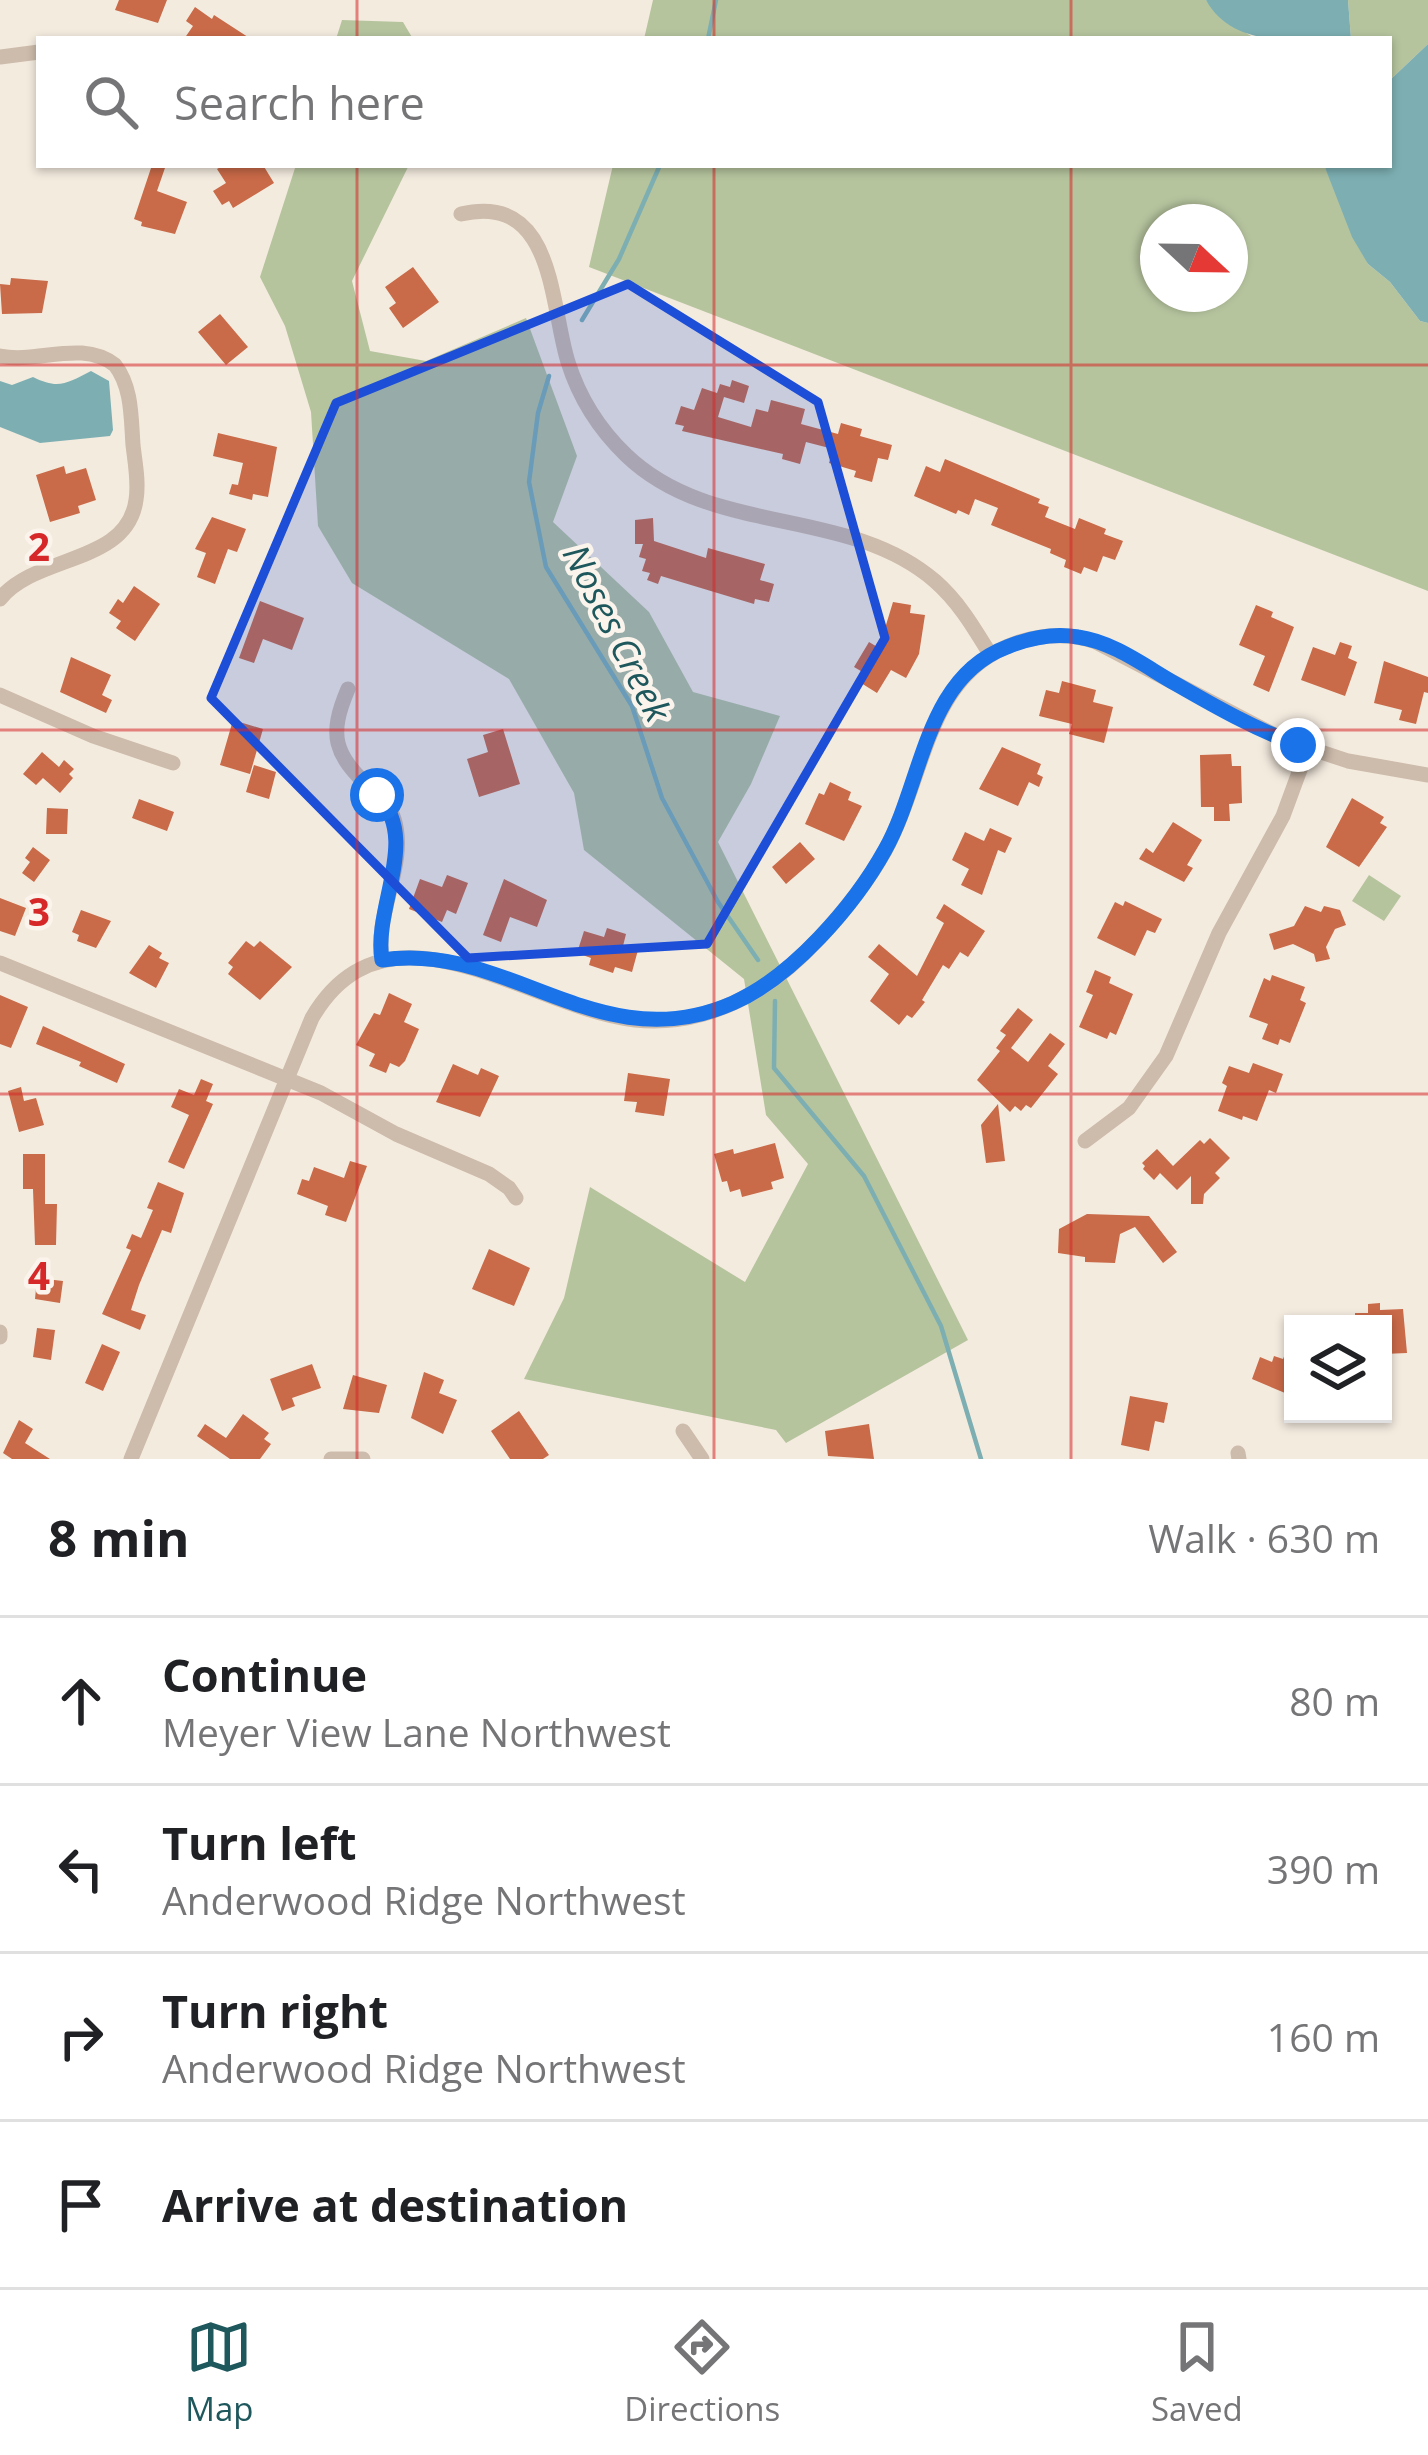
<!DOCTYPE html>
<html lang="en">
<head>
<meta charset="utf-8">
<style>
  :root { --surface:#fff; --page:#f6f6f6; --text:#202124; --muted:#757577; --line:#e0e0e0; --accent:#1e585d }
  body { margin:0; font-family:"Open Sans",sans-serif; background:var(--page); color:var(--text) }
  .controls { position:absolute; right:36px; bottom:36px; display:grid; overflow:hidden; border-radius:0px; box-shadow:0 3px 9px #0004 }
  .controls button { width:108px; height:108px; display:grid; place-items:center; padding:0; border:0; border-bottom:3px solid var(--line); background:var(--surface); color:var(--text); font:60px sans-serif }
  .compass { position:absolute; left:1140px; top:204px; width:108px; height:108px; border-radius:50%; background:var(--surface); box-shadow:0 3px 9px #0004; rotate:112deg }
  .stop { position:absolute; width:36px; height:36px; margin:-27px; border:9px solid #1a73e8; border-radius:50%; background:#fff }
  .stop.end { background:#1a73e8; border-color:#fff; box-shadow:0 3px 12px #0008 }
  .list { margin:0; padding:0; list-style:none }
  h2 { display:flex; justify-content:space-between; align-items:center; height:156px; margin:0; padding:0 48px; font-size:51px }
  h2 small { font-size:39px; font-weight:400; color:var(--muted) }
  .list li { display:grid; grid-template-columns:78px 1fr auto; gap:36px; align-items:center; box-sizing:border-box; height:168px; padding:0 48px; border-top:3px solid var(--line) }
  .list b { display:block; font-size:45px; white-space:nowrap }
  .list p { margin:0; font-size:39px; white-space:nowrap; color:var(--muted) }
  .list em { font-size:39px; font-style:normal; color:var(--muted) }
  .icon { flex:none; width:66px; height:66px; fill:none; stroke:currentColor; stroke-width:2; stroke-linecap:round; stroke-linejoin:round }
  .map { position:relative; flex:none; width:1428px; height:1459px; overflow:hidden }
  .search { position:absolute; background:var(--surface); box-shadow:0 3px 9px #0004; left:36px; right:36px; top:36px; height:132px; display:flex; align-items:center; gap:30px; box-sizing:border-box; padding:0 42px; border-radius:0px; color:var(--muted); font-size:45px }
  .sheet { height:828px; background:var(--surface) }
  nav { display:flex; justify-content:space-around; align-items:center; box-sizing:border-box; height:168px; border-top:3px solid var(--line); background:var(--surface); font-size:33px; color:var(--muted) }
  nav a { display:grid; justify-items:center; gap:6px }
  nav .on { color:var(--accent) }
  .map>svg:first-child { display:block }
  .green { fill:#b6c49e; fill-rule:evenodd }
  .water { fill:#7dafb2 }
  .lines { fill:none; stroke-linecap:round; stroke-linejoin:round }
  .stream { stroke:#7dafb2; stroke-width:4.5 }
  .building { fill:#c96a48 }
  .minor { stroke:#cdbbab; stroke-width:15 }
  .route { stroke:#1a73e8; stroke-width:15 }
  .marked { fill:#1d4ed8; fill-opacity:0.2; stroke:#1d4ed8; stroke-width:9; stroke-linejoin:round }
  .grid { fill:none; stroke:#d62828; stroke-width:3; stroke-opacity:0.55 }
  .labels { text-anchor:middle; stroke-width:9; stroke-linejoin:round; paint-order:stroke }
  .water-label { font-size:36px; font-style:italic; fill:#1e585d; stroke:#fbf4ec }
  .grid-label { font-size:39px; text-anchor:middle; font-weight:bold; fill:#d62828; stroke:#fbf4ec; stroke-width:9; stroke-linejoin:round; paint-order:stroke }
</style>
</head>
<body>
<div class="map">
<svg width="1428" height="1459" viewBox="0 0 1428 1459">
  <rect width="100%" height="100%" fill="#f4ebdf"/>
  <!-- green -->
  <path class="green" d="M653 0H1206L1222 18 1256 39H644Z
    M1348 0H1428V44L1389 81V39H1351Z
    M342 20 403 22 413 39H336Z
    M296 165H409L352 281 370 351 426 361 526 318 577 456 553 522 649 612 693 692 780 716 751 784 718 842 968 1340 786 1443 776 1430 524 1379 564 1298 590 1187 745 1282 808 1164 766 1115 744 979 584 850 574 793 509 679 352 583 318 526 311 412 285 326 260 277Z
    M613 165H1324L1368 264 1390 282 1420 321 1428 323V591L589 267ZM1158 222H1230V294H1158Z
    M1369 875 1401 896 1384 921 1352 901Z"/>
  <!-- water -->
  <path class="water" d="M1206 0H1348L1351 39C1302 39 1234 51 1206 0Z
    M1428 44V323L1420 321 1390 282 1368 264 1352 237 1324 165H1389V81Z
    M91 371 109 381 113 430 110 436 40 443 0 427V381L12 385 33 377C59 390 67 383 91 371Z"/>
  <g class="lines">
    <!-- stream -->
    <path class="stream" d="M708 39 716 0
      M582 320 619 259 660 165
      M549 376 538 413 529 482 546 567 632 706 662 798 718 902 758 960
      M775 1001 774 1068 864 1176 941 1326 981 1459"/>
  </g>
  <!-- building -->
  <path class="building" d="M119 0H167L158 23 115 10Z
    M195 7 212 19 214 15 251 39H184L193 26 186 21Z
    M152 165H166L157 191 187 202 175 234 141 226 142 222 134 219Z
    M224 165H263L274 183 233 208 229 201 222 205 213 191 226 183 217 169Z
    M413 267 439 302 403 328 389 308 396 303 385 287Z
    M11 278 48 281 42 313 2 314 0 284 10 285Z
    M220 314 248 347 226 365 198 332Z
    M732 380 749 386 744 403 724 397 718 417 751 427 756 409 768 412 771 400 805 409 801 424 838 434 841 423 862 429 860 436 892 445 888 460 878 458 872 482 854 477 856 471 829 463 833 449 806 442 800 464 782 459 783 454 682 431 684 426 675 424 681 406 694 410 702 388 717 393 720 384 730 387Z
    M218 433 277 447 268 497 253 494 252 500 229 494 232 484 238 485 243 463 213 456Z
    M945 459 1040 499 1038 503 1049 507 1045 517 1075 529 1079 518 1106 529 1104 534 1123 541 1115 560 1103 556 1097 572 1084 567 1081 574 1064 567 1066 560 1050 553 1051 549 991 525 998 508 975 499 969 515 958 510 956 514 914 496 926 466 940 472Z
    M64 466 66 474 86 468 96 500 78 506 80 513 50 522 36 475Z
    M212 517 246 529 237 552 228 549 215 584 197 577 206 553 195 549Z
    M653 518 654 541 706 558 708 548 765 564 760 580 774 584 769 602 755 599 754 604 661 576 658 584 647 580 650 573 642 571 646 559 639 557 643 544H635V520Z
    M134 586 160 604 135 641 116 628 121 621 109 613 118 599 123 603Z
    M260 601 304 618 292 650 263 639 254 663 239 658Z
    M893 602 911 605 910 613 925 615 919 654 906 678 891 670 877 693 861 683 866 674 854 667 869 642 879 648Z
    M1256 605 1273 612 1271 617 1294 627 1269 692 1253 685 1265 656 1239 645Z
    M1340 642 1352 646 1348 658 1357 662 1345 696 1301 680 1313 647 1335 655Z
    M71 657 111 675 102 695 112 700 106 713 60 692Z
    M1384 661 1428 677V693L1424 692 1416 724 1399 720 1402 710 1374 703Z
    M1062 681 1096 690 1093 702 1113 707 1104 743 1069 734 1072 724 1039 716 1046 690 1059 693Z
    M233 720 263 729 250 774 220 765Z
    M503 729 520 784 479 797 467 759 488 752 483 735Z
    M1002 747 1041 764 1037 774 1043 777 1039 787 1029 782 1018 806 979 789Z
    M42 752 59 767 64 760 74 769 69 774 73 778 60 793 43 778 36 785 23 774Z
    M1231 754 1232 766H1241L1242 803 1229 804 1230 821H1214V807H1201L1200 755Z
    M254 765 276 772 269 799 246 792Z
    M830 782 851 792 848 800 862 806 844 841 805 824 819 793 824 795Z
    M1352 798 1384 817 1380 823 1387 827 1359 867 1326 847Z
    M139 799 174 812 167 831 132 818Z
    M47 808 68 809 67 834H46Z
    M1173 822 1202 840 1187 865 1193 868 1184 882 1139 859 1146 848 1153 853Z
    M990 828 1012 838 1005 853 998 850 982 895 961 885 969 869 952 860 965 832 984 841Z
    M800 842 815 859 786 884 772 867Z
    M33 847 50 860 34 882 22 873 30 862 25 858Z
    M447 875 468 883 456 914 447 910 442 922 409 909 420 879 442 887Z
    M504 879 547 900 537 927 510 917 501 942 483 935Z
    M0 898 26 908 15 936 0 931Z
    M1125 901 1162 919 1155 933 1147 930 1135 956 1097 938 1115 902 1123 906Z
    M944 904 985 931 968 957 960 952 949 969 943 965 922 1000 925 1002 912 1018 907 1015 899 1025 870 1001 889 974 868 957 879 944 917 976 944 923 936 918Z
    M1305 906 1321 912 1324 906 1340 910 1346 925 1335 929 1326 947 1330 959 1316 962 1314 954 1293 944 1274 950 1269 934 1294 926Z
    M81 910 111 921 96 948 77 941 79 935 72 932Z
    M607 928 626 934 623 946 638 950 632 972 615 967 613 973 589 965 591 958 577 953 584 931 604 937Z
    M246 941 254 947 260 941 292 967 260 1000 228 974 233 967 228 963Z
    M149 945 162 953 159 958 169 963 156 988 129 973Z
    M1095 970 1111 977 1109 983 1133 994 1116 1035 1110 1032 1107 1039 1079 1027 1093 995 1086 992Z
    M1272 975 1305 987 1300 1000 1306 1003 1290 1043 1280 1039 1278 1045 1262 1039 1268 1024 1249 1017 1264 978 1270 981Z
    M389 993 412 1004 404 1022 419 1029 405 1061 399 1067 390 1063 386 1073 369 1066 375 1054 356 1045 374 1013 380 1015Z
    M0 995 28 1007 11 1048 0 1044Z
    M1018 1008 1033 1020 1011 1048 1028 1062 1050 1033 1065 1044 1048 1066 1058 1074 1031 1108 1026 1105 1021 1111 1015 1106 1010 1112 977 1080 1000 1051 996 1048 1006 1035 1000 1031Z
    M43 1026 125 1064 117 1083 79 1066 81 1062 36 1044Z
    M1253 1063 1283 1074 1276 1093 1269 1090 1257 1121 1243 1116 1242 1120 1218 1111 1227 1086 1222 1083 1229 1066 1249 1073Z
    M453 1064 478 1075 481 1068 499 1076 480 1117 436 1102Z
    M628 1073 670 1079 664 1116 635 1112 637 1102 624 1101Z
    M201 1079 213 1084 206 1101 213 1104 184 1169 168 1162 189 1115 171 1107 179 1089 194 1095Z
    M21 1087 24 1101 36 1098 44 1125 19 1132 8 1091Z
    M998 1104 1005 1161 986 1163 981 1125Z
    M1210 1138 1230 1158 1215 1173 1220 1178 1204 1194 1203 1204H1191V1176L1177 1190 1160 1173 1154 1180 1143 1169 1145 1166 1142 1163 1157 1149 1173 1166 1200 1140 1204 1144Z
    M775 1143 784 1178 771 1182 773 1189 742 1197 740 1189 730 1192 727 1181 722 1182 714 1154 733 1149 734 1154Z
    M23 1154H45V1204H57L56 1245H35L33 1189H23Z
    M350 1161 367 1166 346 1222 325 1215 328 1206 297 1194 302 1179 309 1181 314 1167 344 1178Z
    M158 1182 184 1193 171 1233 162 1230 139 1285 131 1310 146 1315 140 1330 102 1314 131 1250 126 1248 132 1234 141 1238 153 1210 147 1208Z
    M1087 1214 1149 1216 1177 1252 1163 1263 1135 1227 1120 1234 1115 1263 1085 1262V1257L1058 1253 1059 1229Z
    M489 1249 530 1268 514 1306 472 1289Z
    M37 1278 63 1281 60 1303 35 1299Z
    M1380 1303V1310L1403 1309 1407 1353 1383 1354V1324H1355V1313H1368V1304Z
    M37 1328 55 1330 51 1360 33 1357Z
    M1293 1335V1373L1285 1393 1252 1379 1260 1357 1272 1362 1274 1356 1283 1359Z
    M102 1344 120 1352 103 1391 85 1383Z
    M312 1364 321 1388 292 1398 295 1406 282 1411 270 1379Z
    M424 1372 444 1380 439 1393 457 1400 443 1434 411 1418Z
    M353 1375 387 1385 379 1413 343 1409Z
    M1130 1396 1168 1403 1164 1423 1155 1421 1149 1451 1121 1445Z
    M519 1411 549 1455 543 1459H510L491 1431Z
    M243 1414 269 1433 264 1439 271 1444 260 1459H230L197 1436 205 1424 226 1438Z
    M19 1420 33 1429 25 1443 50 1459H12L3 1453Z
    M869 1424 874 1459 828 1456 825 1431Z"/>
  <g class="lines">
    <!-- minor -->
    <path class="minor" d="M0 57 39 52
      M461 214C555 192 550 305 568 362 579 397 599 429 626 455 712 538 847 505 935 581 959 602 974 628 990 654
      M0 356C38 364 81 339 115 365 132 387 131 417 133 445 135 463 139 482 136 500 127 565 36 554 0 599
      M348 689C328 736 334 754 371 789 380 798 390 806 394 819 408 864 374 913 382 960
      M0 695 93 736 173 763
      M0 963 321 1093 396 1134 489 1174 509 1188 516 1198
      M1085 1141 1129 1108 1166 1056 1219 933 1283 816 1308 748
      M0 1332V1337
      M683 1431 702 1459
      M1238 1453 1239 1459
      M131 1459 312 1018C388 887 531 1009 635 1020 681 1025 726 1011 764 986 809 957 865 890 889 843 926 771 928 673 1016 643 1042 634 1071 633 1096 642L1282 739 1348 761 1428 775
      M331 1459H363"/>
  </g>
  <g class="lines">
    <!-- route -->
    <path class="route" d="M377 795C421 839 373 906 382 960 508 941 599 1062 733 1003 792 977 854 906 885 850 923 783 924 678 1007 647 1029 638 1055 633 1078 637 1114 642 1146 667 1176 684 1216 707 1255 729 1298 745"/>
  </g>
  <!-- marked area -->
  <path class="marked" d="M628 284 818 402 885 638 707 944 468 958 211 698 336 403Z"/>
  <!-- grid -->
  <path class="grid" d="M357 0V39M714 0V39M1071 0V39M357 165V1459M714 165V1459M1071 165V1459M0 365H1428M0 730H1428M0 1094H1428"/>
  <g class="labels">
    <!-- water labels -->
    <g class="water-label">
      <text transform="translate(617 633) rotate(63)" y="13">Noses Creek</text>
    </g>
  </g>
  <g class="grid-label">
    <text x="39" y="561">2</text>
    <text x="39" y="926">3</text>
    <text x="39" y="1290">4</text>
  </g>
</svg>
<div class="controls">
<button><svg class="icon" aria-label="layers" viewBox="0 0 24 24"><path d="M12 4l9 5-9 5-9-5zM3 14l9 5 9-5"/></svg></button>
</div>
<svg class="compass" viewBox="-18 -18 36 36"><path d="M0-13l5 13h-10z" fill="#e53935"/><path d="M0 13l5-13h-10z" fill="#757577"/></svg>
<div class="stop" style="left:377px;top:795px"></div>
<div class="stop end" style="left:1298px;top:745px"></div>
<div class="search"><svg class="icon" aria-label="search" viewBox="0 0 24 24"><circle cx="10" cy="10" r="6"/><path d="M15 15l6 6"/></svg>Search here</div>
</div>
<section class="sheet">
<h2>8 min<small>Walk · 630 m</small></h2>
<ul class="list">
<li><svg class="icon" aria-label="ahead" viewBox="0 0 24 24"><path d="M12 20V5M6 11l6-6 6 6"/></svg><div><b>Continue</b><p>Meyer View Lane Northwest</p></div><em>80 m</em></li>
<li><svg class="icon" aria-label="left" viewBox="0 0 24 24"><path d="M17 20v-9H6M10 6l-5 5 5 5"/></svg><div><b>Turn left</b><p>Anderwood Ridge Northwest</p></div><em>390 m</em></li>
<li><svg class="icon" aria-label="right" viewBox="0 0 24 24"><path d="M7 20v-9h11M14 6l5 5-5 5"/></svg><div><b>Turn right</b><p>Anderwood Ridge Northwest</p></div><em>160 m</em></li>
<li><svg class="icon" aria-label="arrive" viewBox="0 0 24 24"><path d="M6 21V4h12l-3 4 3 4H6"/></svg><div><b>Arrive at destination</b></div></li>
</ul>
</section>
<nav>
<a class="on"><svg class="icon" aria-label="map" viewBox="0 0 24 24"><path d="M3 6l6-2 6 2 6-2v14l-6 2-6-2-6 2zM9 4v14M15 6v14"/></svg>Map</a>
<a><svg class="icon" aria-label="directions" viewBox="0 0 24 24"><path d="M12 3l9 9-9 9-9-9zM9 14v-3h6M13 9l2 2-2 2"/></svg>Directions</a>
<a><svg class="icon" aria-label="saved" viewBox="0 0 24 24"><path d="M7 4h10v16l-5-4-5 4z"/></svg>Saved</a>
</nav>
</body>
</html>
